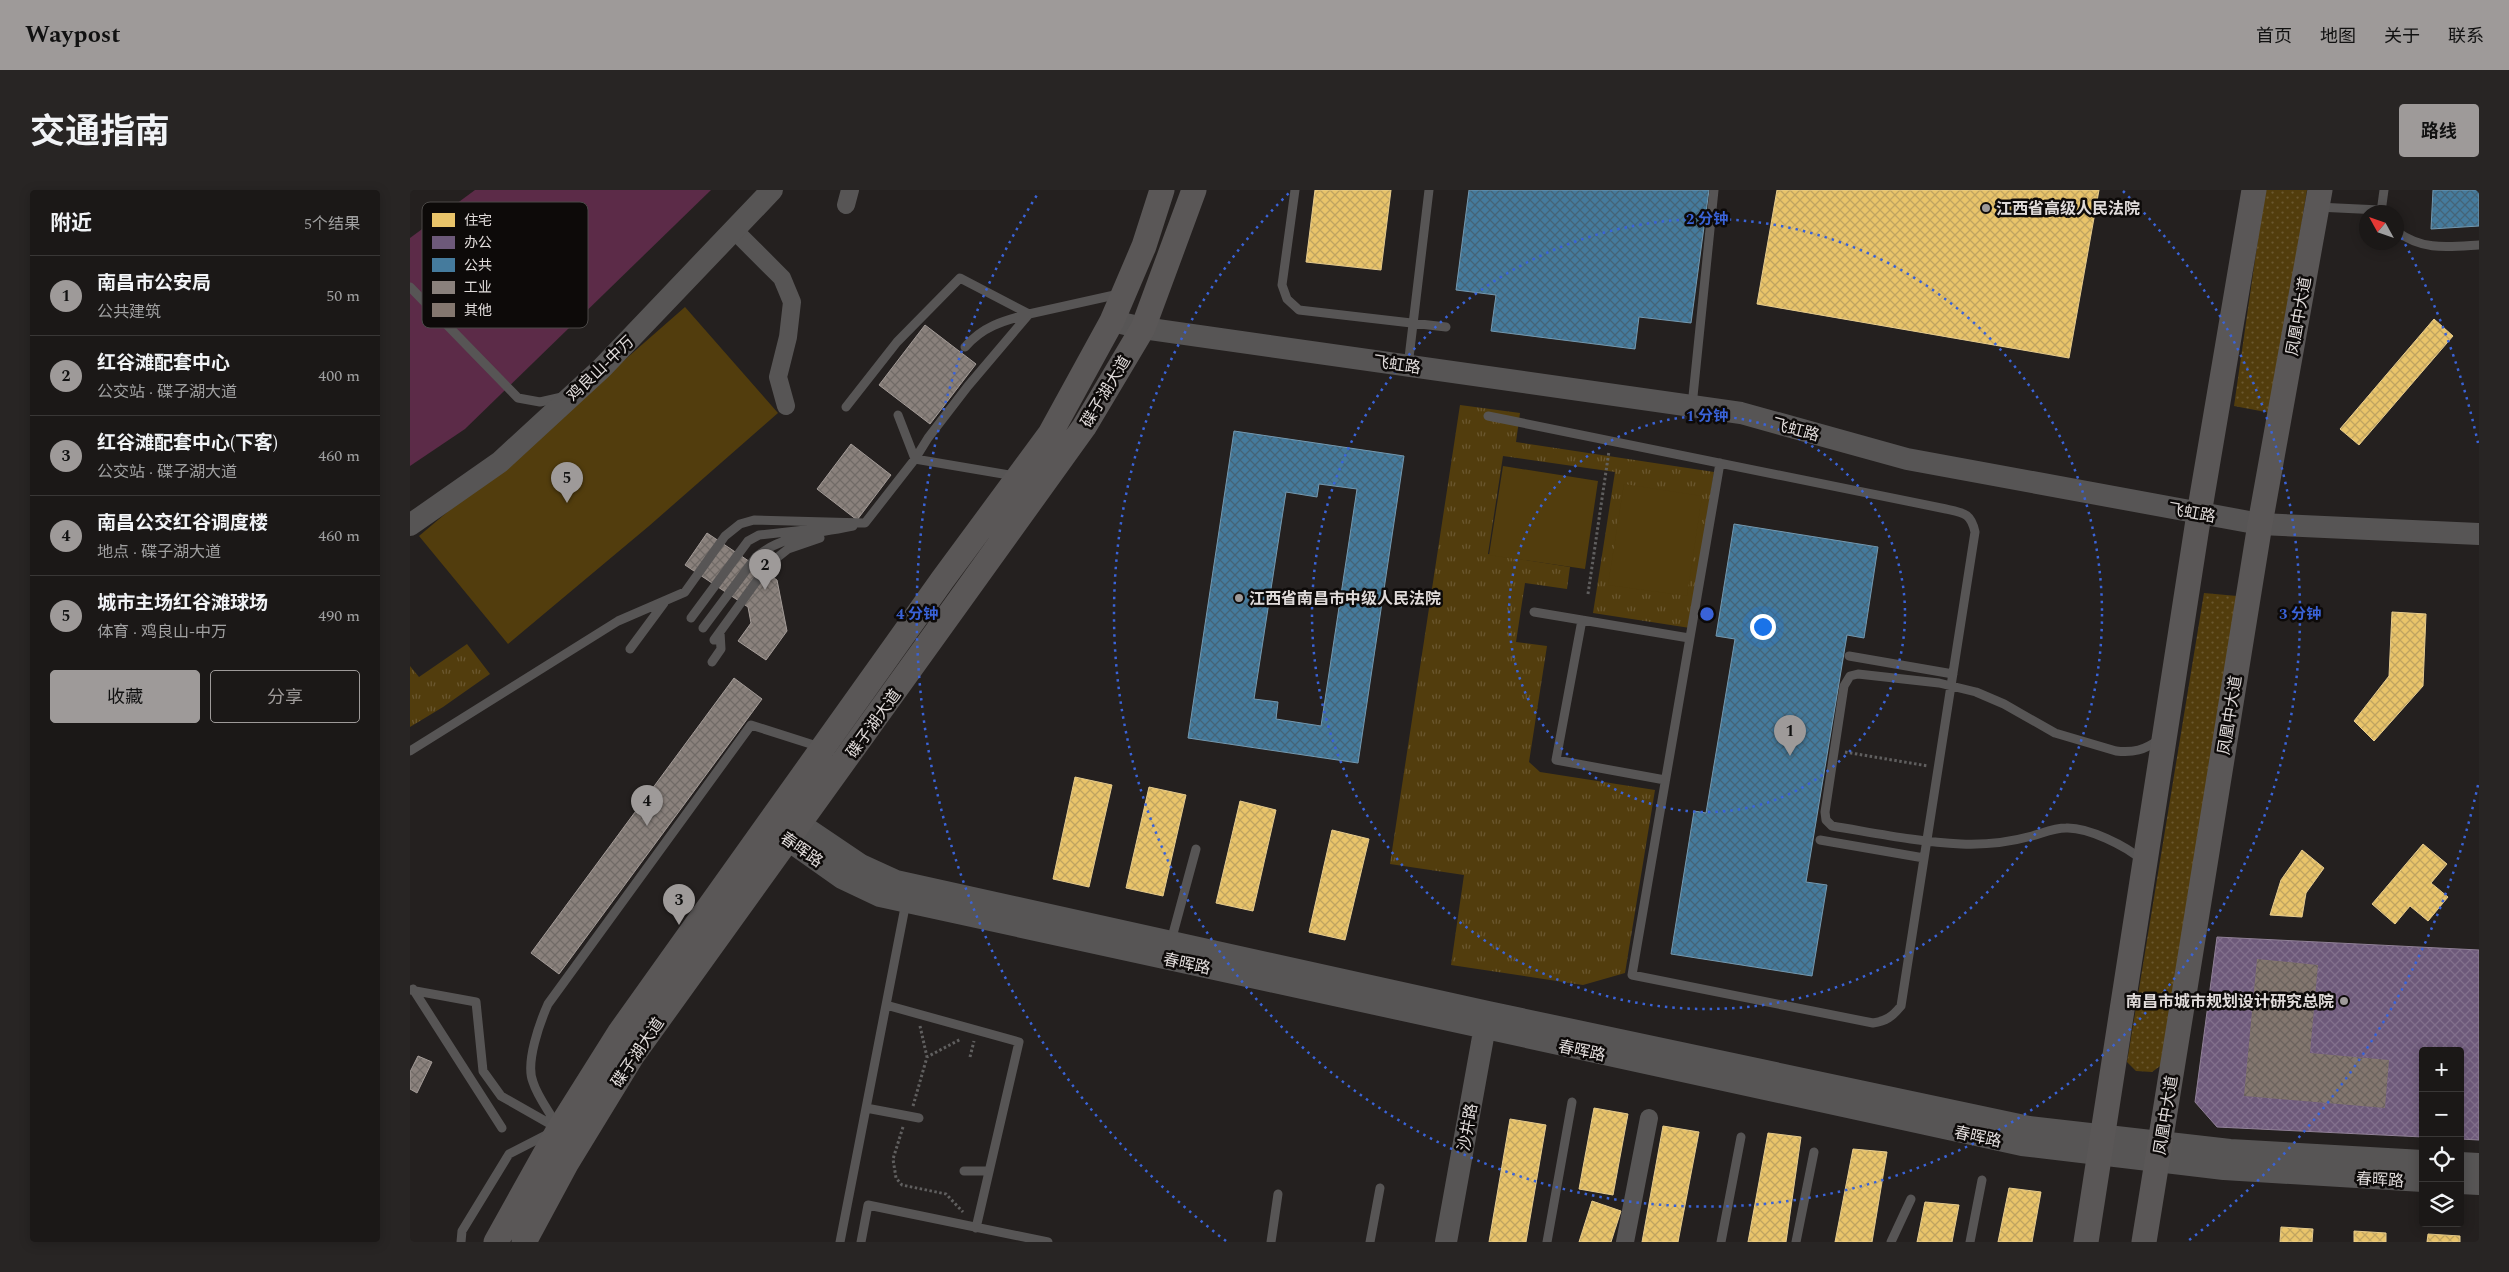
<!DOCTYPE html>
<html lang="zh">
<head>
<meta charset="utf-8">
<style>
  :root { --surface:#1b1817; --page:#282524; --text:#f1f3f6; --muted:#a0a0a1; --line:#393736; --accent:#9e9a99 }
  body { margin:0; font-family:Spectral,"Noto Sans SC",serif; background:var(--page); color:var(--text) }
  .controls { position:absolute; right:15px; bottom:15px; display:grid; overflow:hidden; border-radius:5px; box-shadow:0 2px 12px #0003 }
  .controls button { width:45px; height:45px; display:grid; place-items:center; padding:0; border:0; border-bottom:1px solid var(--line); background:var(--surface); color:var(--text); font:25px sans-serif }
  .compass { position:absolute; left:1949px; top:15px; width:45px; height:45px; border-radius:50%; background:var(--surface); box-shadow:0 2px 12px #0003; rotate:310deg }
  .you { position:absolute; left:1352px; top:436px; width:18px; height:18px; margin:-12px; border:4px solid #fff; border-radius:50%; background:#1a73e8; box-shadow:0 0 0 8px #1a73e833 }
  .badge { display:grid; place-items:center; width:32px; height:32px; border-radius:50%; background:var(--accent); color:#111; font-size:16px; font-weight:700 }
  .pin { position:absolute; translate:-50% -41px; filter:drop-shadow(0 1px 2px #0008) }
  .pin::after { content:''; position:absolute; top:26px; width:18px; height:15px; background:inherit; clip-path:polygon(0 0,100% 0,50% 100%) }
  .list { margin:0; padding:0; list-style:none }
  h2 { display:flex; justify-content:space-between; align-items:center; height:65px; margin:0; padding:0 20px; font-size:21px }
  h2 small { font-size:16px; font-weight:400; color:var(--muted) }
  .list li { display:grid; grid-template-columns:32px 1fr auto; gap:15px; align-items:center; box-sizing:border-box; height:80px; padding:0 20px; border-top:1px solid var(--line) }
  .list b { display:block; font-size:19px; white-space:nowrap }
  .list p { margin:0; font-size:16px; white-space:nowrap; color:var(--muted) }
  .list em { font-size:16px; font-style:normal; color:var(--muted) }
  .actions { display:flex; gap:10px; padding:15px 20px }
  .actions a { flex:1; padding:11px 0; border:1px solid var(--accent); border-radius:5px; text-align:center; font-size:18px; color:var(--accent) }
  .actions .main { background:var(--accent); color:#111 }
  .icon { flex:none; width:28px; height:28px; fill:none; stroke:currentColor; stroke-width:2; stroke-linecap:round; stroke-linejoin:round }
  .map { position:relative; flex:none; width:2069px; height:1052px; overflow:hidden; border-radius:5px }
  header { display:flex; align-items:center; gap:30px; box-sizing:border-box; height:70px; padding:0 25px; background:var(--accent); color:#111 }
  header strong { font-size:24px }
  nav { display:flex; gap:28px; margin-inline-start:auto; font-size:18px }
  .intro { display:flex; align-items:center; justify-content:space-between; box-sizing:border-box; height:120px; padding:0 30px }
  h1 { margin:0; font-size:35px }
  .button { padding:12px 22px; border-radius:5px; background:var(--accent); color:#111; font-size:18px; font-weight:700 }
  main { display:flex; gap:30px; padding:0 30px }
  aside { flex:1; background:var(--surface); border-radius:5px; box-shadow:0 2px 12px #0003 }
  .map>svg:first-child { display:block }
  .grass { fill:url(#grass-tufts) }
  .park { fill:url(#park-dots) }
  .garden { fill:#523d0d }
  .water { fill:#5c2b48 }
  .homes { fill:url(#homes-cross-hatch); stroke:#e6cb8c }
  .offices { fill:url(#offices-cross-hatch); stroke:#908097 }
  .public { fill:url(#public-cross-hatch); stroke:#7498af; fill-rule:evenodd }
  .industry { fill:url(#industry-cross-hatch); stroke:#a49c98 }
  .building { fill:url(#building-cross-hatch) }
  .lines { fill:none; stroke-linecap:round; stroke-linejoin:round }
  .path { stroke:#605f5f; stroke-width:3; stroke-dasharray:2.5 2.5; stroke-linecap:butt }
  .service { stroke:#575555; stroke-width:9 }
  .minor { stroke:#575555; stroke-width:18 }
  .tertiary { stroke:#575555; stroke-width:22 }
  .secondary { stroke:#5a5757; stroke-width:25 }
  .ring { fill:none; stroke:#3a63d8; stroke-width:2.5; stroke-dasharray:2.5 5 }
  .poi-dot { fill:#9e9a99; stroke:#0d0a09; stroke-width:2 }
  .labels { text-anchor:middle; stroke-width:5; stroke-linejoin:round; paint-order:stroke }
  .poi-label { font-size:16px; font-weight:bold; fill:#e0dbda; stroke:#0d0a09; text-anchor:start }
  .street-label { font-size:16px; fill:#e0dbda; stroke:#0d0a09 }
  .key { fill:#0d0a09; stroke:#4c4948; stroke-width:1 }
  .key-label { font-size:14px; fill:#e0dbda }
  .centre { fill:#3a63d8; stroke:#0d0a09; stroke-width:2.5 }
  .ring-label { font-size:15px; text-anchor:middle; font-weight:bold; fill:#3a63d8; stroke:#0d0a09; stroke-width:5; stroke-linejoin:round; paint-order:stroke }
</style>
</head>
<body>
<header>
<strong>Waypost</strong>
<nav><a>首页</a><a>地图</a><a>关于</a><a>联系</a></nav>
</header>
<div class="intro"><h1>交通指南</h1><a class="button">路线</a></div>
<main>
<aside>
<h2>附近<small>5个结果</small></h2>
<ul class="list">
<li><span class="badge">1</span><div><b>南昌市公安局</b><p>公共建筑</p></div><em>50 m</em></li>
<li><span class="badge">2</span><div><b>红谷滩配套中心</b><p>公交站 · 碟子湖大道</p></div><em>400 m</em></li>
<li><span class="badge">3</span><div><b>红谷滩配套中心(下客)</b><p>公交站 · 碟子湖大道</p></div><em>460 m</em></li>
<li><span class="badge">4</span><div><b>南昌公交红谷调度楼</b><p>地点 · 碟子湖大道</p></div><em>460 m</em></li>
<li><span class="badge">5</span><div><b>城市主场红谷滩球场</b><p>体育 · 鸡良山-中万</p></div><em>490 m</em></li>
</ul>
<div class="actions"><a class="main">收藏</a><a>分享</a></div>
</aside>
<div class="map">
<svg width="2069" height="1052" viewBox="0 0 2069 1052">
  <defs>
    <pattern id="grass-tufts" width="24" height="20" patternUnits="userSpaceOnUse" patternTransform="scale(1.25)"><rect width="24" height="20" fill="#523d0d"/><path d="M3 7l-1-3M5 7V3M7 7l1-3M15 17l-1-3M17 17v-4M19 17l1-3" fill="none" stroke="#6b5830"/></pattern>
    <pattern id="park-dots" width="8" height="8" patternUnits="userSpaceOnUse" patternTransform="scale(1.25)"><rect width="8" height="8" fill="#523d0d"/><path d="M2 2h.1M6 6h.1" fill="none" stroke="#6b5830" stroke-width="1.8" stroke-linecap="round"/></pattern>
    <pattern id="homes-cross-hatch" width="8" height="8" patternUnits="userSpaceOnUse" patternTransform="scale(1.25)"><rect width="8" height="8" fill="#e9c46a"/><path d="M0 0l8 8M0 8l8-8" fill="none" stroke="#c0a460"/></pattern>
    <pattern id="offices-cross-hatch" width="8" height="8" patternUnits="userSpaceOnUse" patternTransform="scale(1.25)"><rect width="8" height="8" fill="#6d597a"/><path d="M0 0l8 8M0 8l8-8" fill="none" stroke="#82708c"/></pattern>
    <pattern id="public-cross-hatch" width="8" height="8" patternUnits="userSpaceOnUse" patternTransform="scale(1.25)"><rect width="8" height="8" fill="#457b9d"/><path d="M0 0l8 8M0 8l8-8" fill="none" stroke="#446478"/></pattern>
    <pattern id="industry-cross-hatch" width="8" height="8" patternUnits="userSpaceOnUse" patternTransform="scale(1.25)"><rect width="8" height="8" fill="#8a817c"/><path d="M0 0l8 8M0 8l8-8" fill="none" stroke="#716b67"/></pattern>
    <pattern id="building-cross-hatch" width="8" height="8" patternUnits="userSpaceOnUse" patternTransform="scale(1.25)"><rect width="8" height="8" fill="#84776f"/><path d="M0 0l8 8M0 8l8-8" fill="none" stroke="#6a625d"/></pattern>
  </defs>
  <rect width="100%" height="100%" fill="#24201f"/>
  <!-- grass -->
  <path class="grass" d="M1050 215 1110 223 1106 252 1304 282 1280 438 1183 423 1205 282 1093 266 1078 364 1160 377 1157 399 1115 393 1106 452 1137 456 1119 572 1130 582 1245 600 1215 783 1173 795 1041 775 1054 685 980 674Z
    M57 454 80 484 33 517 0 537V476L9 487Z"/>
  <!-- park -->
  <path class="park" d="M1855 0H1897L1861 223 1824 216Z
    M1794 403 1827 406 1753 874 1742 882 1726 881 1717 872Z"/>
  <!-- garden -->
  <path class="garden" d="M275 117 368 223 239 336 98 454 9 346 146 230Z
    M1093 276 1188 291 1175 379 1079 365Z
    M1214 294 1292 306 1277 406 1198 395Z"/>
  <!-- water -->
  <path class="water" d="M65 0H301L55 239 0 276V48Z"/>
  <!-- homes -->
  <path class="homes" d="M905 0H981L971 80 896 72Z
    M1367 0H1689L1659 168 1347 114Z
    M2024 129 2043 146 1949 255 1930 239Z
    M1982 422 2016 424 2013 496 1964 551 1944 531 1979 486Z
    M665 587 702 595 679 697 643 689Z
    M739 597 776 605 753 706 716 698Z
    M830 611 866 620 843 721 806 713Z
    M922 640 959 649 935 750 899 742Z
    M2013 654 2037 674 2021 693 2038 707 2018 731 2000 716 1985 734 1962 714Z
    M1892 660 1914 678 1896 703 1892 727 1860 725 1871 690Z
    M1184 918 1218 924 1203 1005 1169 999Z
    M1100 929 1136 935 1116 1052H1079Z
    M1253 936 1289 942 1268 1052H1232Z
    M1358 943 1391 947 1376 1052H1338Z
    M1443 959 1477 962 1462 1052H1425Z
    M1599 998 1631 1002 1622 1052H1588Z
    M1182 1011 1211 1021 1201 1052H1169Z
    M1515 1012 1549 1015 1542 1052H1507Z
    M1871 1037 1903 1039 1902 1052H1870Z
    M1944 1041 1976 1043V1052H1944Z
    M2018 1044 2050 1046V1052H2017Z"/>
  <!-- offices -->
  <path class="offices" d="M1807 747 2069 760V950L2050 949V861H2013V947L1807 937 1785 912Z"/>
  <!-- public -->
  <path class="public" d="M1059 0H1299L1281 133 1229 127 1225 159 1081 141 1086 105 1046 100Z
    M2023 0H2069V36L2021 39Z
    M824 241 994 266 948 573 778 548ZM909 294 947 299 911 536 866 529 868 512 844 509 876 302 907 307Z
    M1324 334 1468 357 1454 448 1437 445 1396 692 1417 695 1402 786 1261 764 1284 621 1296 623 1325 449 1306 446Z"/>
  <!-- industry -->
  <path class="industry" d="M515 135 566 174 520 234 469 195Z
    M441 254 481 285 447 330 407 299Z
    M297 343 367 390 377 441 356 470 328 451 341 433 338 417 275 375Z
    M324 488 352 509 149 784 121 763Z
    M8 866 22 872 7 903 0 899V882Z"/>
  <!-- building -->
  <path class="building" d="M1847 769 1908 775 1900 863 1979 870 1975 918 1834 906Z"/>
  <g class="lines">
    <!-- path -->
    <path class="path" d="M1178 404 1199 261
      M1435 562 1518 576
      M510 836 517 867
      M560 867 564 851
      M503 916 517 867 551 849
      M493 937 483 969 486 988 492 995 536 1004 553 1022"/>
    <!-- service -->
    <path class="service" d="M885 0 872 95 877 109 889 120 1036 137
      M1907 17 1970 20
      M1971 22 1974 0
      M1986 41C2013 61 2038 57 2069 55
      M0 97 108 208 130 212 152 207
      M555 157C573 136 593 131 619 124
      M998 176 1019 0
      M1282 216 1304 0
      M436 217 487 152 550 88 619 124
      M488 225 505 269 518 248 558 196 619 124 709 104
      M1078 226 1536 319C1554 323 1561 323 1565 342L1491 816C1482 827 1476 831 1463 833L1222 785 1310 273
      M1124 422 1279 448
      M281 428 338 351 349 345 422 337
      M1172 430 1146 570 1255 590
      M293 438 346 367C371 345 411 343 443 336
      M304 450 359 374 378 359 410 348
      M220 459 254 413
      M1439 466 1543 484
      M302 472 311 459 310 442
      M0 561 208 431 275 402 315 346 330 334 344 330 455 333 505 269 605 286
      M1410 650 1514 668
      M1732 670C1716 656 1678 637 1656 638 1644 638 1633 643 1622 646 1600 652 1574 655 1551 654 1508 652 1465 643 1422 636L1416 630 1415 622 1434 496 1440 486 1448 484 1529 493 1566 502 1594 514 1645 543 1706 561C1723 563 1735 560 1748 550
      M761 751 786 659
      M3 799 92 938
      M0 800 66 812 73 881 91 906 149 939
      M476 815 609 852 566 1038
      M456 918 509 928
      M147 936C140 922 128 908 123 892 115 873 130 832 138 814L341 535 410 557
      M554 981H579
      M51 1052 52 1041 99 964 140 943
      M430 1052 496 712
      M451 1052 458 1015 638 1052
      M861 1052 868 1004
      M960 1052 970 998
      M1137 1052 1162 912
      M1311 1052 1331 947
      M1386 1052 1404 962
      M1481 1052 1501 1009
      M1560 1052 1572 990"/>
    <!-- minor -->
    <path class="minor" d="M436 15 440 0
      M324 40 372 88 382 112 378 147 368 187 376 216
      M1215 1052 1239 928"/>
    <!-- tertiary -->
    <path class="tertiary" d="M702 131 733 138 1331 223 1497 269 1850 334 2069 344
      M0 335 90 272 192 178 362 0
      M374 623 451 675 486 691 1078 822 1619 937 1820 960 2013 971
      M364 640 432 688 470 706 1612 955 1814 979 2013 991
      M2050 973 2069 974
      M2050 993 2069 994
      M1036 1052 1077 825"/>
    <!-- secondary -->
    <path class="secondary" d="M86 1052 149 939 210 842 533 389 640 244 702 131 734 56 752 0
      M114 1052 156 974 222 866 674 237 733 138 784 0
      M1676 1052 1789 324 1844 0
      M1734 1052 1850 334 1910 0"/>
  </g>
  <!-- distance rings -->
  <g class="ring">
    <circle cx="1297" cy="424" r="198"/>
    <circle cx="1297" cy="424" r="395"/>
    <path d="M1713 1A593 593 0 1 1 881 1"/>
    <path d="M2068 595A790 790 0 0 1 1778 1051M816 1051A790 790 0 0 1 627 5M1988 41A790 790 0 0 1 2068 253"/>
  </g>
  <!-- markers -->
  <g class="poi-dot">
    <circle cx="1576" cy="18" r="5"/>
    <circle cx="829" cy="408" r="5"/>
    <circle cx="1934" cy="811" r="5"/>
  </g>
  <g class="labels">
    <!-- poi labels -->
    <g class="poi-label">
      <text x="1586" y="24">江西省高级人民法院</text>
      <text x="839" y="414">江西省南昌市中级人民法院</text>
      <text x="1924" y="817" text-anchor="end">南昌市城市规划设计研究总院</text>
    </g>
    <!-- street labels -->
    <g class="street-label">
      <text transform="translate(1888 126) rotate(-80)" y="6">凤凰中大道</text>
      <text transform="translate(987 174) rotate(8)" y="6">飞虹路</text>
      <text transform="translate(190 178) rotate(-44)" y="6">鸡良山-中万</text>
      <text transform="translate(695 201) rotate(-59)" y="6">碟子湖大道</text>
      <text transform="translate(1386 239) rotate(15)" y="6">飞虹路</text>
      <text transform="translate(1782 322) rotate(10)" y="6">飞虹路</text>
      <text transform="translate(1819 525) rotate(-81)" y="6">凤凰中大道</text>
      <text transform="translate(463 533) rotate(-54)" y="6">碟子湖大道</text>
      <text transform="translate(392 659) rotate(35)" y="6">春晖路</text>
      <text transform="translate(777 773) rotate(12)" y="6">春晖路</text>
      <text transform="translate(1172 860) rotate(12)" y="6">春晖路</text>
      <text transform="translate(227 862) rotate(-56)" y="6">碟子湖大道</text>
      <text transform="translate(1755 925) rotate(-81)" y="6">凤凰中大道</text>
      <text transform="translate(1057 937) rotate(-80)" y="6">沙井路</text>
      <text transform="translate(1568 946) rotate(12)" y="6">春晖路</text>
      <text transform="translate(1970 989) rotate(3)" y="6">春晖路</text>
    </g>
  </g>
  <!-- legend -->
  <rect x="12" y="12" width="166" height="126" rx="8" class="key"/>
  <rect x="22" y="23" width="23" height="14" fill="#e9c46a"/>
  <rect x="22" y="46" width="23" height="13" fill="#6d597a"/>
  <rect x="22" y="68" width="23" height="14" fill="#457b9d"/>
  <rect x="22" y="91" width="23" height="13" fill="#8a817c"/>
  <rect x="22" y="113" width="23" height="14" fill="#84776f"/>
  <g class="key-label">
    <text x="54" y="35">住宅</text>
    <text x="54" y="57">办公</text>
    <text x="54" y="80">公共</text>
    <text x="54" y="102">工业</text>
    <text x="54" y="125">其他</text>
  </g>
  <circle cx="1297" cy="424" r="8" class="centre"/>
  <g class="ring-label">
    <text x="1297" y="34">2 分钟</text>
    <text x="1297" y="231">1 分钟</text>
    <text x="1890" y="429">3 分钟</text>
    <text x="507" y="429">4 分钟</text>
  </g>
</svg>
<div class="controls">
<button>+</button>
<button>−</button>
<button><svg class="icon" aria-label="locate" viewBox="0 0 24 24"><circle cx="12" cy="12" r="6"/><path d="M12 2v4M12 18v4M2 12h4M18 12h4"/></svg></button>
<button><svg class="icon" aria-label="layers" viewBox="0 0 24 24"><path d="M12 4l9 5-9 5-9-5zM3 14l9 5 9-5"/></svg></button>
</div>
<svg class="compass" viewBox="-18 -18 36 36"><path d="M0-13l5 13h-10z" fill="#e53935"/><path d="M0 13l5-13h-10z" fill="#a0a0a1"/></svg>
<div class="you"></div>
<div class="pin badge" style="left:1380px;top:566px">1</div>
<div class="pin badge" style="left:355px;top:400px">2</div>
<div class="pin badge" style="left:269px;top:735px">3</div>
<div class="pin badge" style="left:237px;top:636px">4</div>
<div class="pin badge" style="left:157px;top:313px">5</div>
</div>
</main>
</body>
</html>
